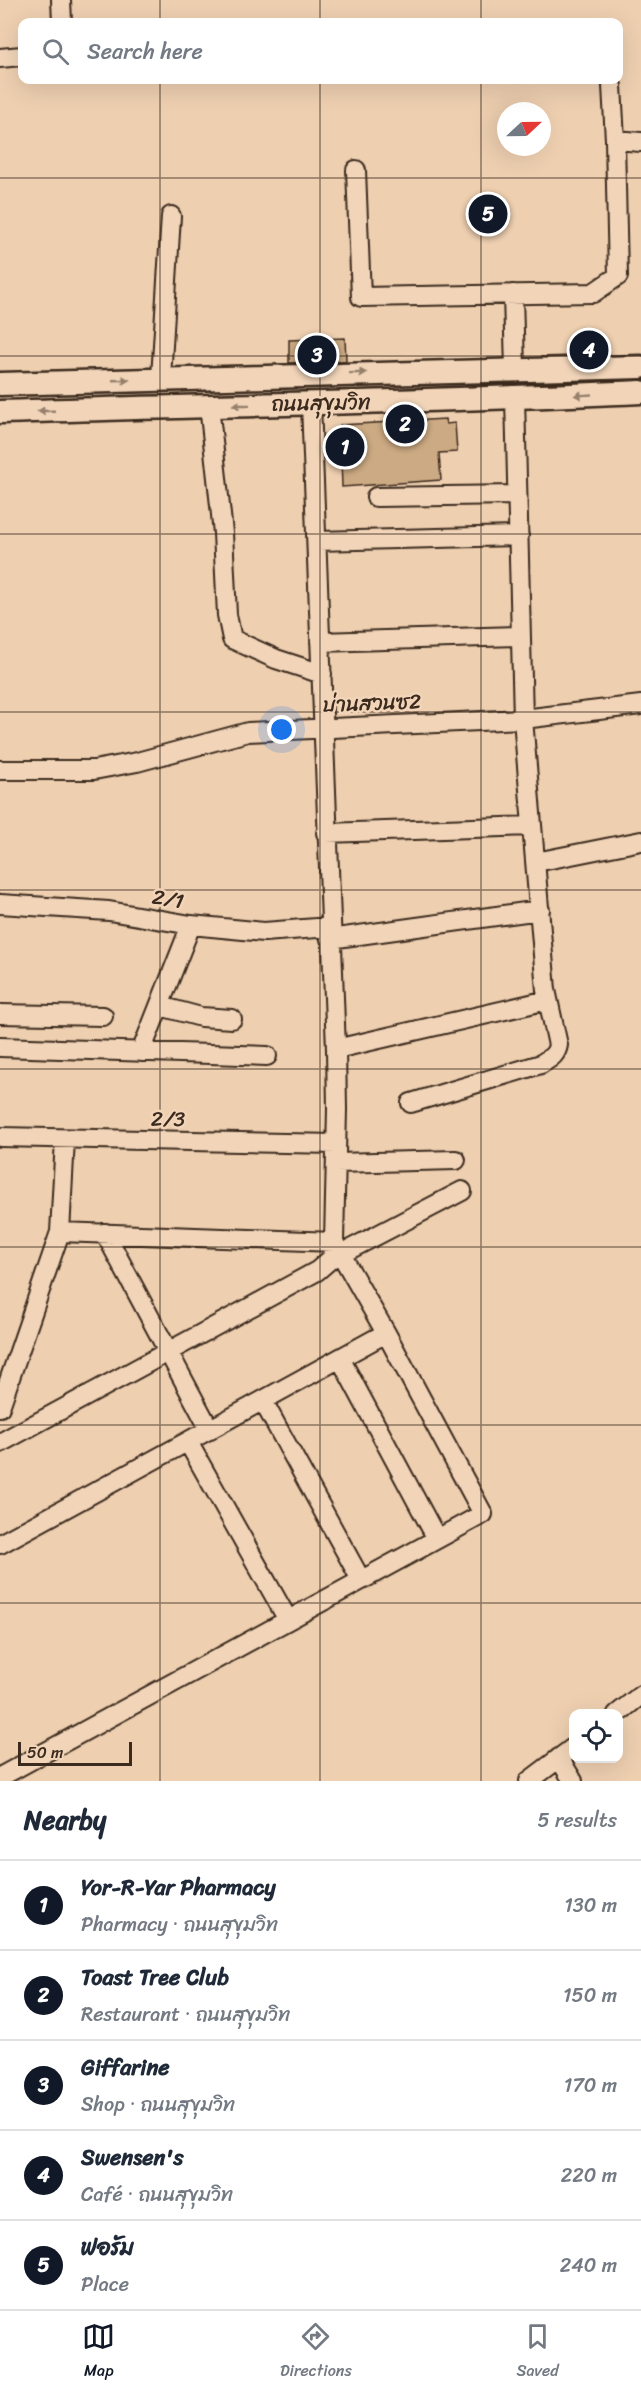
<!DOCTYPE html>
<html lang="en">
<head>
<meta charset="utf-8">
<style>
  :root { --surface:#fff; --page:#f2f2f3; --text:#1f2937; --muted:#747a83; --line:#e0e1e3; --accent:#111827 }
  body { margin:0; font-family:Sriracha,"Playpen Sans Thai",sans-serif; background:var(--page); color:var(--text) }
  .controls { position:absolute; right:18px; bottom:18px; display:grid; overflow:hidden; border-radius:12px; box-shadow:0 6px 24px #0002 }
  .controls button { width:54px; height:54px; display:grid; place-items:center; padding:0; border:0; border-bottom:2px solid var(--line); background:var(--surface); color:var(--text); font:30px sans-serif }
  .compass { position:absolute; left:497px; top:102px; width:54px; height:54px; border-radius:50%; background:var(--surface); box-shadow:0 6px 24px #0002; rotate:68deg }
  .scale { position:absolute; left:18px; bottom:15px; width:114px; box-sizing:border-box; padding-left:6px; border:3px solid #3b2a1e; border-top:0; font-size:16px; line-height:21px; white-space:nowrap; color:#3b2a1e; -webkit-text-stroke:4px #f2d5b9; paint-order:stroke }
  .you { position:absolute; left:282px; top:730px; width:21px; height:21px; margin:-15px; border:4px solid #fff; border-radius:50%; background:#1a73e8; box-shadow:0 0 0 9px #1a73e833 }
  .badge { display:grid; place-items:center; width:39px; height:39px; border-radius:50%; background:var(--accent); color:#fff; font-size:20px; font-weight:700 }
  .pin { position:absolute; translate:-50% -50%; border:3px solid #fff; box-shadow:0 2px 6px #0006 }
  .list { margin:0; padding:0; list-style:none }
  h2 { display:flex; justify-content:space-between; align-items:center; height:78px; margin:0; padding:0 24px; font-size:26px }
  h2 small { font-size:20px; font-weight:400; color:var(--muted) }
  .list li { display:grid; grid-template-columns:39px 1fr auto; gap:18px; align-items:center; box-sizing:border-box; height:90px; padding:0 24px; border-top:2px solid var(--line) }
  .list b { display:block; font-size:22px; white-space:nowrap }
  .list p { margin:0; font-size:20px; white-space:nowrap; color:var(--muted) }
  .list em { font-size:20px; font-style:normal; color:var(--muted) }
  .icon { flex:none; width:33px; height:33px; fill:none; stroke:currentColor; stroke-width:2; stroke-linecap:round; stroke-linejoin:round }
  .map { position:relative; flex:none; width:641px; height:1781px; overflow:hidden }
  .search { position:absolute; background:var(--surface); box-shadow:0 6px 24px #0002; left:18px; right:18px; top:18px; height:66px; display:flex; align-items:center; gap:15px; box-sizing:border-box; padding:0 21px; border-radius:12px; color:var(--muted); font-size:22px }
  .sheet { height:528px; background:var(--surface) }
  nav { display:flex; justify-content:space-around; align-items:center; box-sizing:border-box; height:84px; border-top:2px solid var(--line); background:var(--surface); font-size:16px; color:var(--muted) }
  nav a { display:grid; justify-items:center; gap:3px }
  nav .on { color:var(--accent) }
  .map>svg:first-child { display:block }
  .building { fill:#ccaa83; stroke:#3b2a1e; stroke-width:1.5 }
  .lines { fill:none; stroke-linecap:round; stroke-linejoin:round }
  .minor-casing { stroke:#3b2a1e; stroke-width:22 }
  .major-casing { stroke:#3b2a1e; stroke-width:27 }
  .minor { stroke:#f2d5b9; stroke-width:18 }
  .major { stroke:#f2d5b9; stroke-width:22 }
  .oneway { fill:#96806c }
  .grid { fill:none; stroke:#3b2a1e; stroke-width:1.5; stroke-opacity:0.55 }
  .labels { text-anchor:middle; stroke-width:5; stroke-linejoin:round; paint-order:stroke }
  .street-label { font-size:21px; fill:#3b2a1e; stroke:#f2d5b9 }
</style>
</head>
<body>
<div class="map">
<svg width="641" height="1781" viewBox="0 0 641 1781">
  <rect width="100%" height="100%" fill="#eecfb0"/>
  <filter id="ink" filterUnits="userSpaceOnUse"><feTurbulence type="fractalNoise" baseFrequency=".0167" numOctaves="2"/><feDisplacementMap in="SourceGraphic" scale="12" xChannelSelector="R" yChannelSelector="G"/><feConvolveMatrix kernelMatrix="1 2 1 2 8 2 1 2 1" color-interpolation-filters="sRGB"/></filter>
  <g filter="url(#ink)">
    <!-- building -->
    <path class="building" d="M345 338 346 361 289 363V340Z
      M445 419 446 424 455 423 457 452 439 453 441 480 342 487 340 425Z"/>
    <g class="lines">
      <!-- minor casing -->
      <g class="minor-casing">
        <path id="minor" d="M61 0 62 22
          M0 58 22 56
          M615 140 641 142
          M356 170 361 297 593 293 618 276 615 140 612 86
          M513 294 515 370
          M161 378 171 216
          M209 405 223 533 227 615 232 639 276 659 322 674
          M376 497 517 495
          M317 541 519 536
          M320 642 521 636
          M0 770H94L137 762 248 732 523 719 641 705
          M326 833 532 826
          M536 862 641 841
          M0 904 109 911 191 925 264 932 330 927
          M330 939 540 910
          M160 1006 201 1017 232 1019
          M0 1014 103 1016
          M0 1047 267 1056
          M336 1049 548 1000
          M141 1052 191 925
          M411 1103 541 1064C550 1058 556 1056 558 1045L546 990 523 719 515 398
          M0 1137 336 1144
          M336 1163 456 1160
          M60 1232 334 1242
          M105 1233 210 1430
          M341 1254 462 1191
          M340 1358 437 1539
          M263 1401 361 1580
          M0 1407 60 1232 65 1139
          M188 1442 288 1620
          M0 1443 317 1271 332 1258 334 1242 337 1109 336 1049 311 404
          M0 1544 386 1333
          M617 1714 641 1695
          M559 1758 573 1781
          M0 1777 483 1514 386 1333 334 1242
          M529 1781 574 1747"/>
      </g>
      <!-- major casing -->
      <g class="major-casing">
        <path id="major" d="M0 384 641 367
          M0 412C214 405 427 402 641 392"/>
      </g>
      <!-- minor -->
      <use href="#minor" class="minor"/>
      <!-- major -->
      <use href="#major" class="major"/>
    </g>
    <!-- one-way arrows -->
    <defs><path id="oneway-solid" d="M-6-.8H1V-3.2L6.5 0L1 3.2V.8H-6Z" transform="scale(1.5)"/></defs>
    <g class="oneway">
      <use href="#oneway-solid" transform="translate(358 373) rotate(-1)"/>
      <use href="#oneway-solid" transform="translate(121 380) rotate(-2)"/>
      <use href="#oneway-solid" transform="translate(583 395) rotate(177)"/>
      <use href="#oneway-solid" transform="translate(241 405) rotate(180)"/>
      <use href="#oneway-solid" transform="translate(46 411) rotate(178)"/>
    </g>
  </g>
  <!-- grid -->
  <path class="grid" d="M160 0V22M320 0V22M481 0V22M160 80V1781M320 80V1781M481 80V1781M0 178H641M0 356H641M0 534H641M0 712H641M0 890H641M0 1069H641M0 1247H641M0 1425H641M0 1603H641"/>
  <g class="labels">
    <!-- street labels -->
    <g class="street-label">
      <text transform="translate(321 403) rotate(-1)" y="7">ถนนสุขุมวิท</text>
      <text transform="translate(372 703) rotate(-2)" y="7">บ่านสวนซ2</text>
      <text transform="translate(168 899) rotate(10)" y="7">2/1</text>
      <text transform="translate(168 1119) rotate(1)" y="7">2/3</text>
    </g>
  </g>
</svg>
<div class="controls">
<button><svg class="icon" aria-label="locate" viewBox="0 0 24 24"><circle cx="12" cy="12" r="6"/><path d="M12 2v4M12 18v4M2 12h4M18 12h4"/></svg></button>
</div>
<svg class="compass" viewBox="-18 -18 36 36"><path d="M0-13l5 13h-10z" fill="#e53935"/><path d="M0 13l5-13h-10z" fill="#747a83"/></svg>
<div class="scale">50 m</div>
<div class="you"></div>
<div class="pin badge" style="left:345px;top:447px">1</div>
<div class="pin badge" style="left:405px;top:424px">2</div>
<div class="pin badge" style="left:317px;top:355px">3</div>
<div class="pin badge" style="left:589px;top:350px">4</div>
<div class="pin badge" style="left:488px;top:214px">5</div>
<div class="search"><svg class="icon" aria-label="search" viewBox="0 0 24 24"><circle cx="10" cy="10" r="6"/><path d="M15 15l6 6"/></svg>Search here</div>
</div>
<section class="sheet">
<h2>Nearby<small>5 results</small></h2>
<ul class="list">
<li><span class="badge">1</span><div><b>Yor-R-Yar Pharmacy</b><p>Pharmacy · ถนนสุขุมวิท</p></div><em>130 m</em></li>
<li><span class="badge">2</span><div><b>Toast Tree Club</b><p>Restaurant · ถนนสุขุมวิท</p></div><em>150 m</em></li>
<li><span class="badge">3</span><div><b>Giffarine</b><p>Shop · ถนนสุขุมวิท</p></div><em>170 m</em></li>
<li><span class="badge">4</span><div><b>Swensen's</b><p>Café · ถนนสุขุมวิท</p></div><em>220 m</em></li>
<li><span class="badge">5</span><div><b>ฟอรัม</b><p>Place</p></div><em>240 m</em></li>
</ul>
</section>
<nav>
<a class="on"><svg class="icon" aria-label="map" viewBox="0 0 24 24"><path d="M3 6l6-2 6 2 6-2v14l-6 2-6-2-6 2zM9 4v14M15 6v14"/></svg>Map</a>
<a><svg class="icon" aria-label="directions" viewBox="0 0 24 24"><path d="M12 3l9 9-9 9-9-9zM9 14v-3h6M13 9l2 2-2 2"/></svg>Directions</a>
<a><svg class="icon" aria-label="saved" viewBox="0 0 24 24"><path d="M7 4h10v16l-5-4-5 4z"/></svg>Saved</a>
</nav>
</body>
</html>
